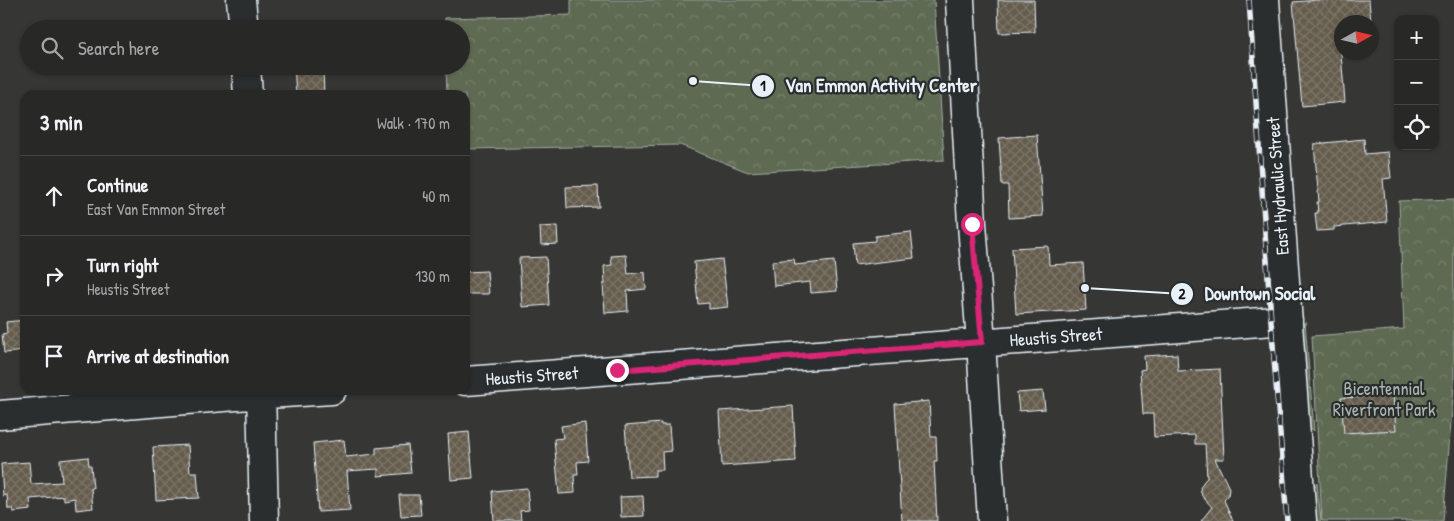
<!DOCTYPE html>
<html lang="en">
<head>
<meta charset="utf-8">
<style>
  :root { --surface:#282827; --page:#30302f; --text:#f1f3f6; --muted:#a5a6a7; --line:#444 }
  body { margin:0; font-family:"Patrick Hand",sans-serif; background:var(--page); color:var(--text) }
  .controls { position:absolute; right:15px; top:15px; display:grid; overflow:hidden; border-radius:10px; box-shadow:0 1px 4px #0004 }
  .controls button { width:45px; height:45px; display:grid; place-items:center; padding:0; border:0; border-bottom:1px solid var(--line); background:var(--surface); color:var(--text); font:25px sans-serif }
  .compass { position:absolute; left:1334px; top:15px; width:45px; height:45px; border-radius:50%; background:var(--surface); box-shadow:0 1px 4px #0004; rotate:82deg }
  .stop { position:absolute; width:15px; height:15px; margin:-11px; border:4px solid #db2777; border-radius:50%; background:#fff }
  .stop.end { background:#db2777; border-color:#fff; box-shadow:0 1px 5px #0008 }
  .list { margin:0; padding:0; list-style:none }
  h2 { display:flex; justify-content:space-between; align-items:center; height:65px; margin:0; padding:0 20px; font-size:21px }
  h2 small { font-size:16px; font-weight:400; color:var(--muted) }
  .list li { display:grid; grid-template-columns:32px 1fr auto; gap:15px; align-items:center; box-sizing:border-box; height:80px; padding:0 20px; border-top:1px solid var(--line) }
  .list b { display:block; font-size:19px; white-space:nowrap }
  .list p { margin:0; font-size:16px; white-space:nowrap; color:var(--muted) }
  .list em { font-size:16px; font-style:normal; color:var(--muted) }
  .icon { flex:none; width:28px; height:28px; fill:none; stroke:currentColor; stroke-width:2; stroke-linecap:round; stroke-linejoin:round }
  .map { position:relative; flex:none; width:1454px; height:521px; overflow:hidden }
  .search { position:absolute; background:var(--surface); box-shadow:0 1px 4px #0004; left:20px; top:20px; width:450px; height:55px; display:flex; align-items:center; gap:12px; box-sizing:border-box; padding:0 18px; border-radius:28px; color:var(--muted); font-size:19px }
  .panel { position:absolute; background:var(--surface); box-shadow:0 1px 4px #0004; left:20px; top:90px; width:450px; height:305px; border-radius:15px }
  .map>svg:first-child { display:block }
  .grass { fill:url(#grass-tufts); stroke:#a3aea5 }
  .forest { fill:url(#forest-crowns); stroke:#a3aea5 }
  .building { fill:url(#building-cross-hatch); stroke:#e8f1f8 }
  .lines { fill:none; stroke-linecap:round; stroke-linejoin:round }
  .minor-casing { stroke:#e8f1f8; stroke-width:31 }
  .minor { stroke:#2a2d2e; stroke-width:28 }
  .rail-casing { stroke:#e8f1f8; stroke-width:5.5 }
  .rail { stroke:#2a2d2e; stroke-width:4; stroke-dasharray:11; stroke-linecap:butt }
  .route { stroke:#db2777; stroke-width:6 }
  .labels { text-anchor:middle; stroke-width:4.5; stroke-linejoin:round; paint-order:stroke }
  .street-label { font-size:18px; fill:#e8f1f8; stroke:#2a2d2e }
  .park-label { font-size:18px; fill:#aab5ad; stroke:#2a2d2e }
  .leader { fill:none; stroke:#e8f1f8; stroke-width:2 }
  .callout-dot { fill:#e8f1f8; stroke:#2a2d2e; stroke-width:2 }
  .mark-label { font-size:15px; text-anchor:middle; font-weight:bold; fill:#111 }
  .callout-label { font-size:19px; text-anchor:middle; font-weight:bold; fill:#e8f1f8; stroke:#2a2d2e; stroke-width:4.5; stroke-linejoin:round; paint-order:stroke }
</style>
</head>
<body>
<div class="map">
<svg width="1454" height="521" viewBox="0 0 1454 521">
  <defs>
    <pattern id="grass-tufts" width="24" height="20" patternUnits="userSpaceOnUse" patternTransform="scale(1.25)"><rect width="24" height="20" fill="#5e6b52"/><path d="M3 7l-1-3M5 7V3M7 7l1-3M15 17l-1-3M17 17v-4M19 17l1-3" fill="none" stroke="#75816c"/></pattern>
    <pattern id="forest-crowns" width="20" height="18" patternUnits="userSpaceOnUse" patternTransform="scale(1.25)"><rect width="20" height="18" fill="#5e6b52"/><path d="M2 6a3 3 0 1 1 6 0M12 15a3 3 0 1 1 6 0" fill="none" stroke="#75816c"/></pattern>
    <pattern id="building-cross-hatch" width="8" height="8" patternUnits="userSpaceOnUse" patternTransform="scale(1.25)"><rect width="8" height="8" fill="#655c4d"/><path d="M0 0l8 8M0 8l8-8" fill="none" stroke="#7b7467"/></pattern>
  </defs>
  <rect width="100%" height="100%" fill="#363634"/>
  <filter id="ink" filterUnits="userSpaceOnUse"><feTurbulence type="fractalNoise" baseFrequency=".02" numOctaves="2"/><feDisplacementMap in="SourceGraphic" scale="10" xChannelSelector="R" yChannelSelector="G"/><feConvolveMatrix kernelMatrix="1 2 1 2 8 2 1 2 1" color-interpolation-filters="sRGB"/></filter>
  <g filter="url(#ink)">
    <!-- grass -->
    <path class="grass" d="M1305 322 1314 431 1309 426 1302 328Z
      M1317 482 1321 521H1315C1314 508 1310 493 1317 482Z"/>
    <!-- forest -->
    <path class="forest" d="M571 0H934L944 160 748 172 680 145 465 149V95H447L446 66H461V29H445V18L571 15Z
      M1454 199V385L1443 521H1322L1312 336 1404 329 1399 201Z"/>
    <!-- building -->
    <path class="building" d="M998 0H1034L1035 32 999 33Z
      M1318 0H1369L1371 22H1342V42H1340L1345 102 1302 106 1293 2Z
      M294 66H323L324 95H296Z
      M1037 135 1043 216 1009 218 1008 185H1002L999 138Z
      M1364 139 1365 154 1388 152 1391 178 1383 179 1387 222 1334 227V230L1317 231 1315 213H1318L1317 202H1319L1314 144Z
      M598 186 599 207 567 208 566 187Z
      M557 226 558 244 541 245 540 227Z
      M911 232 914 258 855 265 853 243 875 241V236Z
      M1048 246 1049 265 1083 263 1086 310 1016 314 1012 248Z
      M626 255 628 274 645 272 646 289 627 291 628 311 605 313 603 284H605L604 266 612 265 611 256Z
      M546 257 549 305 522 307 519 258Z
      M722 259 728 307 709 309V303L698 304 694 262Z
      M794 259 795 265 834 261 837 291 811 293 810 282 774 286 772 261Z
      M487 271 489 294H465V272Z
      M25 320V351L4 353 2 334 7 333 6 322Z
      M1177 354 1178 371 1220 369 1224 459H1215L1229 488 1228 496 1224 500 1233 521H1201L1212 507 1202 496 1200 488 1204 481 1207 478 1205 444H1195V435L1154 437 1153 414H1143L1140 370 1145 369 1144 356Z
      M1043 391 1045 409 1019 411 1017 393Z
      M1393 395 1396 430 1344 433 1341 398Z
      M929 401 931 437H936L937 461H934L937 521H902L895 404Z
      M793 406 796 461 722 466 719 411Z
      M585 423 588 461 577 462 578 475H574L575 493 559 494 554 439 563 438 561 426Z
      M661 423V425H669L671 451 662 452 663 470H655V476L629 477 625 426Z
      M469 432 473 478 451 480 448 434Z
      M344 440 346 457 376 454V448L408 445 411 473 378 476V469L347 471 350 510 318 512 313 443Z
      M188 445 190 472H197L199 498 156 500 153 447Z
      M88 457 89 466H91L93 488H91L93 508 76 510 75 498 64 500V496L30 499 31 510 13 512V509H8L7 495 3 496 1 464 29 462 31 484 62 482 60 460Z
      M527 488 529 510 520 511 521 521H494L492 491Z
      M399 495H419L421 515 401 516Z
      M643 496 644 516 621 517 620 497Z"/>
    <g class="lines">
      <!-- minor casing -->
      <g class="minor-casing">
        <path id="minor" d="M241 0 244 29
          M960 0 972 224 981 342 992 521
          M1265 0 1302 521
          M246 66 248 95
          M465 381 1288 320
          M261 390 264 521
          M0 415 236 396 332 390"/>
      </g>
      <!-- minor -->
      <use href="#minor" class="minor"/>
      <!-- rail casing -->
      <g class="rail-casing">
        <path id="rail" d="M1249 0 1271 321 1287 521"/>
      </g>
      <!-- rail -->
      <use href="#rail" class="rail"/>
    </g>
  </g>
  <g class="lines" filter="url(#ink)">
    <!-- route -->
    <path class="route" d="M617 370 982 342 972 224"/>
  </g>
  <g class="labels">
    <!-- street labels -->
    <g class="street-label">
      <text transform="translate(1278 186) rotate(-94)" y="6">East Hydraulic Street</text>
      <text transform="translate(1056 337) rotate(-4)" y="6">Heustis Street</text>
      <text transform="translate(532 376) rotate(-4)" y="6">Heustis Street</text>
    </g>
    <!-- park labels -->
    <g class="park-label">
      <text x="1384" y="395">Bicentennial<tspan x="1384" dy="21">Riverfront Park</tspan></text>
    </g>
  </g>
  <!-- callouts -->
  <path class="leader" d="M693 81L763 86M1085 288L1182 294"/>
  <g class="callout-dot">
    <circle cx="693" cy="81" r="5"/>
    <circle cx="1085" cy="288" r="5"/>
    <circle cx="763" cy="86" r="12"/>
    <circle cx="1182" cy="294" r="12"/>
  </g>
  <g class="mark-label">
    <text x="763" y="91">1</text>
    <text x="1182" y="299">2</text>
  </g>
  <g class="callout-label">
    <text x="881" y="92">Van Emmon Activity Center</text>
    <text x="1260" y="300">Downtown Social</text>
  </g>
</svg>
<div class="controls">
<button>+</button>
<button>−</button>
<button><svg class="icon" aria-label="locate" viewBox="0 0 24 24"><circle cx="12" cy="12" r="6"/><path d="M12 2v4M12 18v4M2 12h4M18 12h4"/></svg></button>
</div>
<svg class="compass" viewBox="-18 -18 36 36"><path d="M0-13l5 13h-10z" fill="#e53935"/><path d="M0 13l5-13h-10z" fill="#a5a6a7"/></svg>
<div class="stop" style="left:972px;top:224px"></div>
<div class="stop end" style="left:617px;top:370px"></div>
<div class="search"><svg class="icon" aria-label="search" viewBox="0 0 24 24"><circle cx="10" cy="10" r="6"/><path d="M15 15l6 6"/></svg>Search here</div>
<section class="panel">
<h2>3 min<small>Walk · 170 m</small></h2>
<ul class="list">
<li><svg class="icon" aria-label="ahead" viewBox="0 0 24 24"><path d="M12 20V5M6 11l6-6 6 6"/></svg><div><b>Continue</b><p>East Van Emmon Street</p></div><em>40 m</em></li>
<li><svg class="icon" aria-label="right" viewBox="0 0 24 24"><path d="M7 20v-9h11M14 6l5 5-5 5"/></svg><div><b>Turn right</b><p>Heustis Street</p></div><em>130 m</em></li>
<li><svg class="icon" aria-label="arrive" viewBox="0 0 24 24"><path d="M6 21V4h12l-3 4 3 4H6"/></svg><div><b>Arrive at destination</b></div></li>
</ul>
</section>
</div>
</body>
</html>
